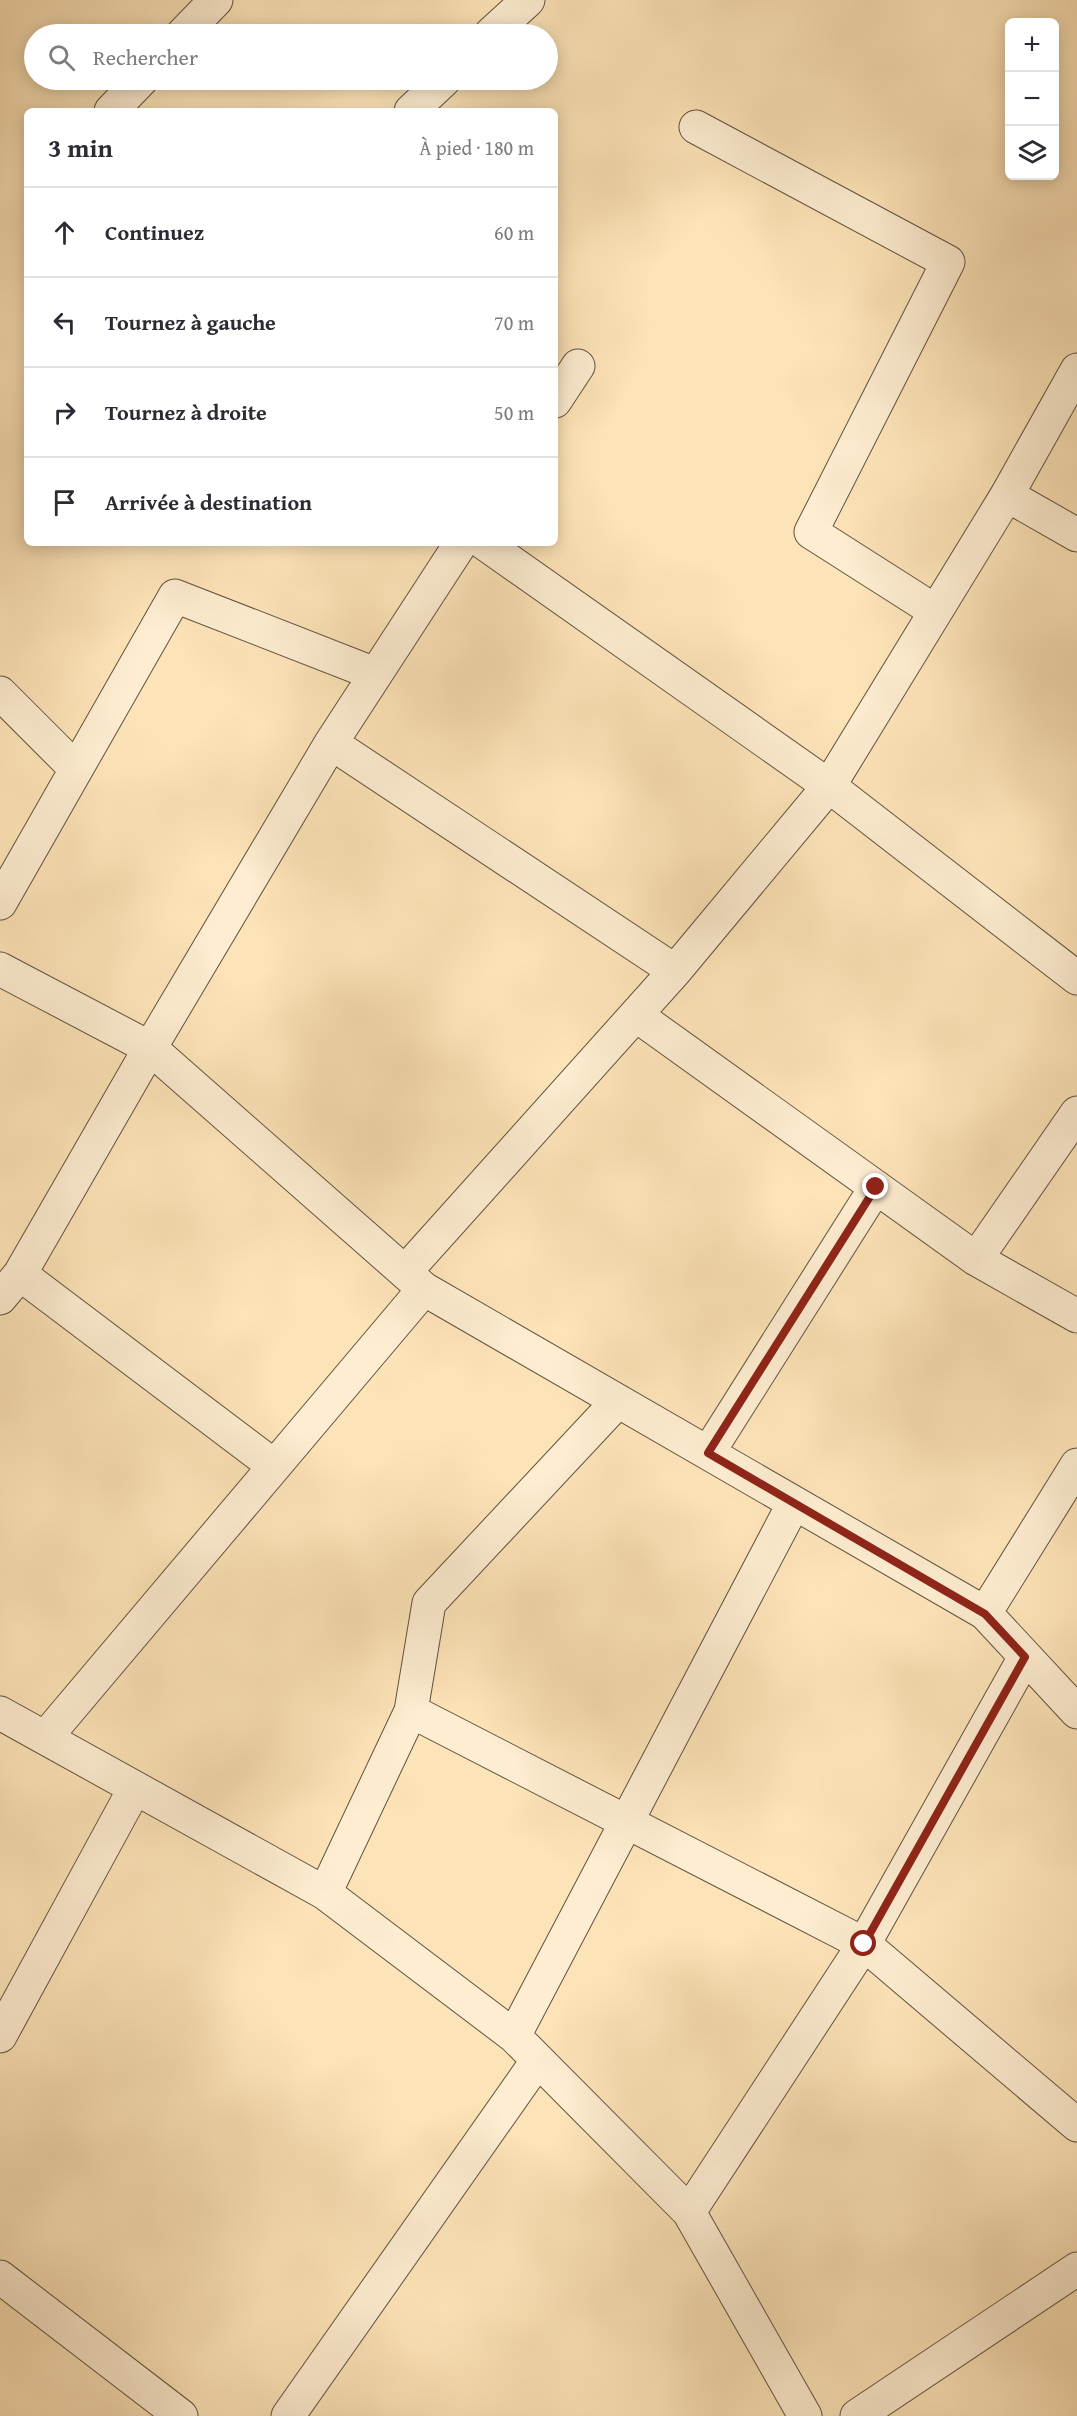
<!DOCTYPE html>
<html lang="fr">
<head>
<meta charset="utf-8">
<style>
  :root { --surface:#fff; --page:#f2f2f3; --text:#2b2b33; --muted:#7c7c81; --line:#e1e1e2 }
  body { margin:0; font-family:"Gentium Book Plus",serif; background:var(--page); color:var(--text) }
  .controls { position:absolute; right:18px; top:18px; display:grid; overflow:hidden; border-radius:9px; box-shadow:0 3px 15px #0003 }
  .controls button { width:54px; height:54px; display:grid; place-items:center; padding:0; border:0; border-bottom:2px solid var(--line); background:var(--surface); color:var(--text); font:30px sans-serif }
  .stop { position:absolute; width:18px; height:18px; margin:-14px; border:4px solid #8f2418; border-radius:50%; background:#fff }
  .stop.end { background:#8f2418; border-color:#fff; box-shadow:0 2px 6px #0008 }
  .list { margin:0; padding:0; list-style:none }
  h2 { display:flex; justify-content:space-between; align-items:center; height:78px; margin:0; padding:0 24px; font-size:26px }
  h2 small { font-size:20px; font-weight:400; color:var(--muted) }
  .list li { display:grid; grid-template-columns:39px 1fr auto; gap:18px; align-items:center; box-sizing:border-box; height:90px; padding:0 24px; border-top:2px solid var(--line) }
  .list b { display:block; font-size:22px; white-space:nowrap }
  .list em { font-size:20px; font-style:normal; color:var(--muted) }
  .icon { flex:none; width:33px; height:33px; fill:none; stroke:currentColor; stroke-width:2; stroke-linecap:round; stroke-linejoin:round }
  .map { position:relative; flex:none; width:1077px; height:2416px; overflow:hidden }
  .search { position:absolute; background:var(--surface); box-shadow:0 3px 15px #0003; left:24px; top:24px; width:534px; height:66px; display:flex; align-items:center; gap:15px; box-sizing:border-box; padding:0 21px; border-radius:33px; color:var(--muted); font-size:22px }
  .panel { position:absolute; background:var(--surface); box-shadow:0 3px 15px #0003; left:24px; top:108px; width:534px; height:438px; border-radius:9px }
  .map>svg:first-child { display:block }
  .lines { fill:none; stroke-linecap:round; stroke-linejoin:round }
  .minor-casing { stroke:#60523f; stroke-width:35 }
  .minor { stroke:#feedd1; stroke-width:33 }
  .route { stroke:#8f2418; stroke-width:8 }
</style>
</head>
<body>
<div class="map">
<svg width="1077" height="2416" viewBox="0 0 1077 2416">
  <rect width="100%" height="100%" fill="#fde4b8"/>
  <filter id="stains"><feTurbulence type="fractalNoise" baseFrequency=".00333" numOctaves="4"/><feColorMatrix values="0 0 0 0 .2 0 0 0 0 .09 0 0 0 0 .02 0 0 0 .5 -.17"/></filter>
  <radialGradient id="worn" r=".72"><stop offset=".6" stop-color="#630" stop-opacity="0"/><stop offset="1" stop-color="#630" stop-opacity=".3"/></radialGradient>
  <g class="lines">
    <!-- minor casing -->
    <g class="minor-casing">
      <path id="minor" d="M183 34 216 0
        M491 34 528 0
        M111 111 141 80
        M411 111 444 80
        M696 127 948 262 811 532 935 611
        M555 401 578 366
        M1007 495 1077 535
        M484 543 829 786 1077 978
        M0 693 76 769
        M331 743 675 971
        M0 903 175 596 375 674
        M0 969 150 1048 424 1289 985 1613 1077 1712
        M636 1015 976 1259 1077 1316
        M976 1259 1077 1113
        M405 1272 675 971 829 786 1007 495 1077 370
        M20 1274 274 1466
        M0 1298 20 1274 150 1048 331 743 461 543
        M708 1453 876 1187
        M985 1613 1077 1465
        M411 1711 864 1944 1077 2125
        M0 1713 325 1893 514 2036 689 2212 805 2416
        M45 1738 424 1289
        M325 1893 411 1711 429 1603 618 1401
        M0 2036 135 1788
        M514 2036 794 1503
        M689 2212 864 1944 1025 1657
        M0 2277 181 2416
        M288 2416 538 2060
        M857 2416 1077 2269"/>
    </g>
    <!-- minor -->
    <use href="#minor" class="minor"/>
  </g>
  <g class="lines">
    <!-- route -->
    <path class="route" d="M864 1944 1025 1657 985 1614 708 1453 876 1187"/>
  </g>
  <rect width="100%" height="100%" filter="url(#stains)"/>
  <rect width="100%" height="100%" fill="url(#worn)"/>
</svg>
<div class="controls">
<button>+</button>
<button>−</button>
<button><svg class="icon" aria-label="layers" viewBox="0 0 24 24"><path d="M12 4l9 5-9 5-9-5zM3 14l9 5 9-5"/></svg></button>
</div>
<div class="stop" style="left:864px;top:1944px"></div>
<div class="stop end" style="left:876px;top:1187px"></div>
<div class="search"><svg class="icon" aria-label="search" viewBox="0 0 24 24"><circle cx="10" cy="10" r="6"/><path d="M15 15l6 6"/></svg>Rechercher</div>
<section class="panel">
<h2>3 min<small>À pied · 180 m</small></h2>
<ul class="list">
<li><svg class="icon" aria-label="ahead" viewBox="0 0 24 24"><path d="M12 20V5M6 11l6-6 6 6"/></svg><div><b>Continuez</b></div><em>60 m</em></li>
<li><svg class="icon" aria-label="left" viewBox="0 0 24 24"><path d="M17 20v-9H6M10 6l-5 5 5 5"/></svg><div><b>Tournez à gauche</b></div><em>70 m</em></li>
<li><svg class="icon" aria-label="right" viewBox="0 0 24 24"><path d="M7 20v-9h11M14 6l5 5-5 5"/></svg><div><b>Tournez à droite</b></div><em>50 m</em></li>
<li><svg class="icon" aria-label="arrive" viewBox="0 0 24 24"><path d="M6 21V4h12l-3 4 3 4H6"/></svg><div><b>Arrivée à destination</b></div></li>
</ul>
</section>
</div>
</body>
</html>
